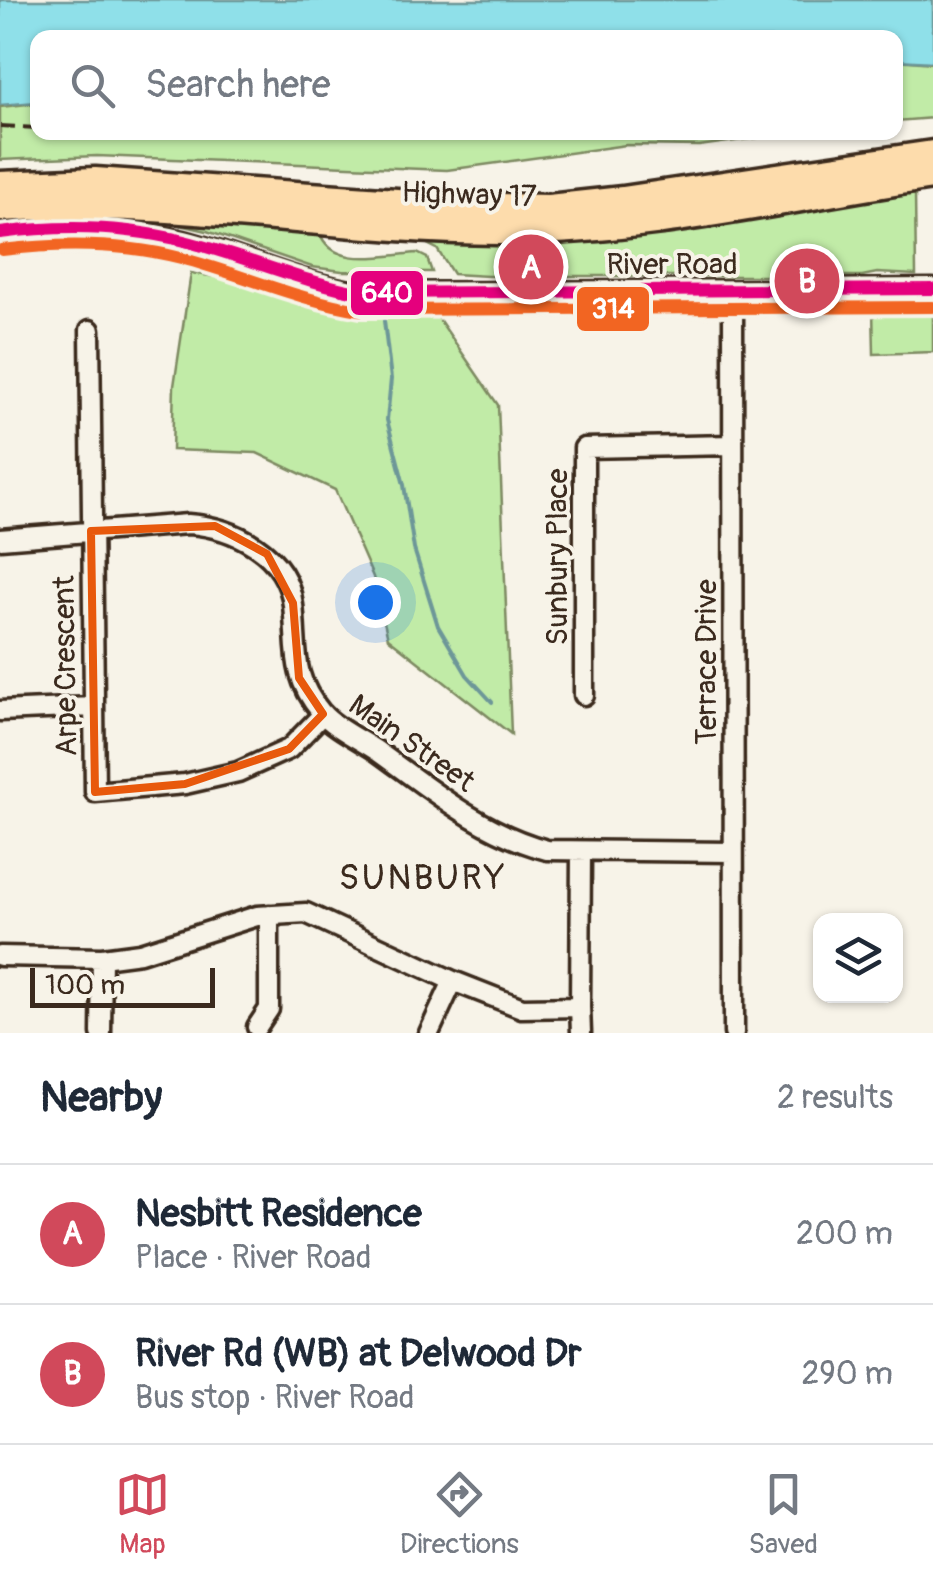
<!DOCTYPE html>
<html lang="en">
<head>
<meta charset="utf-8">
<style>
  :root { --surface:#fff; --page:#f2f2f3; --text:#1f2937; --muted:#747a83; --line:#e0e1e3; --accent:#d1495b }
  body { margin:0; font-family:Pangolin,sans-serif; background:var(--page); color:var(--text) }
  .controls { position:absolute; right:30px; bottom:30px; display:grid; overflow:hidden; border-radius:20px; box-shadow:0 2px 8px #0004 }
  .controls button { width:90px; height:90px; display:grid; place-items:center; padding:0; border:0; border-bottom:2px solid var(--line); background:var(--surface); color:var(--text); font:50px sans-serif }
  .scale { position:absolute; left:30px; bottom:25px; width:185px; box-sizing:border-box; padding-left:10px; border:5px solid #3b2a1e; border-top:0; font-size:28px; line-height:35px; white-space:nowrap; color:#3b2a1e; -webkit-text-stroke:8px #f7f3e8; paint-order:stroke }
  .you { position:absolute; left:375px; top:602px; width:35px; height:35px; margin:-25px; border:8px solid #fff; border-radius:50%; background:#1a73e8; box-shadow:0 0 0 15px #1a73e833 }
  .badge { display:grid; place-items:center; width:65px; height:65px; border-radius:50%; background:var(--accent); color:#fff; font-size:32px; font-weight:700 }
  .pin { position:absolute; translate:-50% -50%; border:5px solid #fff; box-shadow:0 2px 10px #0006 }
  .list { margin:0; padding:0; list-style:none }
  h2 { display:flex; justify-content:space-between; align-items:center; height:130px; margin:0; padding:0 40px; font-size:42px }
  h2 small { font-size:32px; font-weight:400; color:var(--muted) }
  .list li { display:grid; grid-template-columns:65px 1fr auto; gap:30px; align-items:center; box-sizing:border-box; height:140px; padding:0 40px; border-top:2px solid var(--line) }
  .list b { display:block; font-size:38px; white-space:nowrap }
  .list p { margin:0; font-size:32px; white-space:nowrap; color:var(--muted) }
  .list em { font-size:32px; font-style:normal; color:var(--muted) }
  .icon { flex:none; width:55px; height:55px; fill:none; stroke:currentColor; stroke-width:2; stroke-linecap:round; stroke-linejoin:round }
  .map { position:relative; flex:none; width:933px; height:1033px; overflow:hidden }
  .search { position:absolute; background:var(--surface); box-shadow:0 2px 8px #0004; left:30px; right:30px; top:30px; height:110px; display:flex; align-items:center; gap:25px; box-sizing:border-box; padding:0 35px; border-radius:20px; color:var(--muted); font-size:38px }
  .sheet { height:410px; background:var(--surface) }
  nav { display:flex; justify-content:space-around; align-items:center; box-sizing:border-box; height:140px; border-top:2px solid var(--line); background:var(--surface); font-size:28px; color:var(--muted) }
  nav a { display:grid; justify-items:center; gap:5px }
  nav .on { color:var(--accent) }
  .map>svg:first-child { display:block }
  .green { fill:#c1eba7; stroke:#7e8a62; stroke-width:2.5 }
  .water { fill:#8fe0e9; stroke:#6d9798; stroke-width:2.5 }
  .lines { fill:none; stroke-linecap:round; stroke-linejoin:round }
  .stream { stroke:#6d9798; stroke-width:4 }
  .minor-casing { stroke:#3b2a1e; stroke-width:25 }
  .highway-casing { stroke:#3b2a1e; stroke-width:35 }
  .minor { stroke:#f7f3e8; stroke-width:18 }
  .highway { stroke:#fddcac; stroke-width:28 }
  .rail { stroke:#3b2a1e; stroke-width:4; stroke-dasharray:15 8; stroke-linecap:butt }
  .bus-1-casing { stroke:#f7f3e8; stroke-width:20 }
  .bus-2-casing { stroke:#f7f3e8; stroke-width:20 }
  .bus-1 { stroke:#e5007d; stroke-width:12 }
  .bus-2 { stroke:#f26522; stroke-width:12 }
  .marked { fill:none; stroke:#e8590c; stroke-width:8; stroke-linejoin:round }
  .labels { text-anchor:middle; stroke-width:8; stroke-linejoin:round; paint-order:stroke }
  .street-label { font-size:30px; fill:#3b2a1e; stroke:#f7f3e8 }
  .quarter-label { font-size:35px; letter-spacing:2.5px; fill:#3b2a1e; stroke:#f7f3e8 }
  .line-badge { stroke:#f7f3e8; stroke-width:4 }
  .badge-label { font-size:28px; text-anchor:middle; font-weight:bold; fill:#fff }
</style>
</head>
<body>
<div class="map">
<svg width="933" height="1033" viewBox="0 0 933 1033">
  <rect width="100%" height="100%" fill="#f7f3e8"/>
  <filter id="ink" filterUnits="userSpaceOnUse"><feTurbulence type="fractalNoise" baseFrequency=".01" numOctaves="2"/><feDisplacementMap in="SourceGraphic" scale="20" xChannelSelector="R" yChannelSelector="G"/><feConvolveMatrix kernelMatrix="1 2 1 2 8 2 1 2 1" color-interpolation-filters="sRGB"/></filter>
  <g filter="url(#ink)">
    <!-- green -->
    <path class="green" d="M896 60 933 63V118L896 121Z
      M37 103 38 132 794 133 699 146 626 145 447 170 97 156 0 160V107Z
      M915 192 916 275 877 273 862 276H488L453 274 437 249 425 243 565 242Z
      M158 220 319 231C332 270 384 255 417 253L427 258 432 272 342 271 312 267 207 231Z
      M191 273 434 312 498 405 511 734 388 638 373 577 335 490 257 453 172 450 174 386Z
      M933 307V352L874 354 873 308Z"/>
    <!-- water -->
    <path class="water" d="M0 0H933V62L896 60V38H38L37 102 0 105Z"/>
    <g class="lines">
      <!-- stream -->
      <path class="stream" d="M384 321 391 379 387 420 404 485 414 549 438 626 467 675 492 702"/>
      <!-- minor casing -->
      <g class="minor-casing">
        <path id="minor" d="M0 233C57 224 129 227 184 241 245 257 300 284 362 293L933 289
          M733 291 734 1033
          M90 330 95 792 185 784 238 772 289 749 323 714
          M0 539 188 524C234 527 287 553 293 605 298 648 290 675 321 712 335 728 359 739 377 751 430 789 482 833 547 850L733 852
          M584 695V448L733 445
          M0 711 92 707
          M0 956 102 958 140 953 257 916 306 913 453 981 522 1008 580 1007 581 852
          M580 1007 581 1033
          M257 1027 269 1009V915
          M101 1033 102 958
          M429 1033 453 981"/>
      </g>
      <!-- highway casing -->
      <g class="highway-casing">
        <path id="highway" d="M0 186 95 182 454 207 549 209 623 201 933 155
          M0 207C167 196 331 229 498 230 644 232 790 196 933 175"/>
      </g>
      <!-- minor -->
      <use href="#minor" class="minor"/>
      <!-- highway -->
      <use href="#highway" class="highway"/>
      <!-- rail -->
      <path class="rail" d="M0 126 38 128
        M93 132 97 133"/>
      <!-- bus-1 casing -->
      <g class="bus-1-casing">
        <path id="bus-1" d="M0 233C61 225 124 226 184 241 244 256 301 282 362 293L933 289"/>
      </g>
      <!-- bus-2 casing -->
      <g class="bus-2-casing">
        <path id="bus-2" d="M2 250C61 243 123 243 181 258 241 274 298 300 360 310L933 307"/>
      </g>
      <!-- bus-1 -->
      <use href="#bus-1" class="bus-1"/>
      <!-- bus-2 -->
      <use href="#bus-2" class="bus-2"/>
    </g>
  </g>
  <!-- marked area -->
  <path class="marked" d="M215 526 267 554 293 603 299 678 323 714 289 749 185 784 95 792 91 531Z"/>
  <g class="labels">
    <!-- street labels -->
    <g class="street-label">
      <text transform="translate(469 194) rotate(2)" y="10">Highway 17</text>
      <text x="672" y="274">River Road</text>
      <text transform="translate(557 557) rotate(-90)" y="10">Sunbury Place</text>
      <text transform="translate(706 662) rotate(-90)" y="10">Terrace Drive</text>
      <text transform="translate(65 666) rotate(-91)" y="10">Arpe Crescent</text>
      <text transform="translate(412 743) rotate(35)" y="10">Main Street</text>
    </g>
    <!-- quarter labels -->
    <g class="quarter-label">
      <text x="423" y="889">SUNBURY</text>
    </g>
  </g>
  <g class="line-badge">
    <rect x="349" y="269" width="76" height="48" rx="10" fill="#e5007d"/>
    <rect x="575" y="285" width="76" height="48" rx="10" fill="#f26522"/>
  </g>
  <g class="badge-label">
    <text x="387" y="302">640</text>
    <text x="613" y="318">314</text>
  </g>
</svg>
<div class="controls">
<button><svg class="icon" aria-label="layers" viewBox="0 0 24 24"><path d="M12 4l9 5-9 5-9-5zM3 14l9 5 9-5"/></svg></button>
</div>
<div class="scale">100 m</div>
<div class="you"></div>
<div class="pin badge" style="left:531px;top:267px">A</div>
<div class="pin badge" style="left:807px;top:281px">B</div>
<div class="search"><svg class="icon" aria-label="search" viewBox="0 0 24 24"><circle cx="10" cy="10" r="6"/><path d="M15 15l6 6"/></svg>Search here</div>
</div>
<section class="sheet">
<h2>Nearby<small>2 results</small></h2>
<ul class="list">
<li><span class="badge">A</span><div><b>Nesbitt Residence</b><p>Place · River Road</p></div><em>200 m</em></li>
<li><span class="badge">B</span><div><b>River Rd (WB) at Delwood Dr</b><p>Bus stop · River Road</p></div><em>290 m</em></li>
</ul>
</section>
<nav>
<a class="on"><svg class="icon" aria-label="map" viewBox="0 0 24 24"><path d="M3 6l6-2 6 2 6-2v14l-6 2-6-2-6 2zM9 4v14M15 6v14"/></svg>Map</a>
<a><svg class="icon" aria-label="directions" viewBox="0 0 24 24"><path d="M12 3l9 9-9 9-9-9zM9 14v-3h6M13 9l2 2-2 2"/></svg>Directions</a>
<a><svg class="icon" aria-label="saved" viewBox="0 0 24 24"><path d="M7 4h10v16l-5-4-5 4z"/></svg>Saved</a>
</nav>
</body>
</html>
